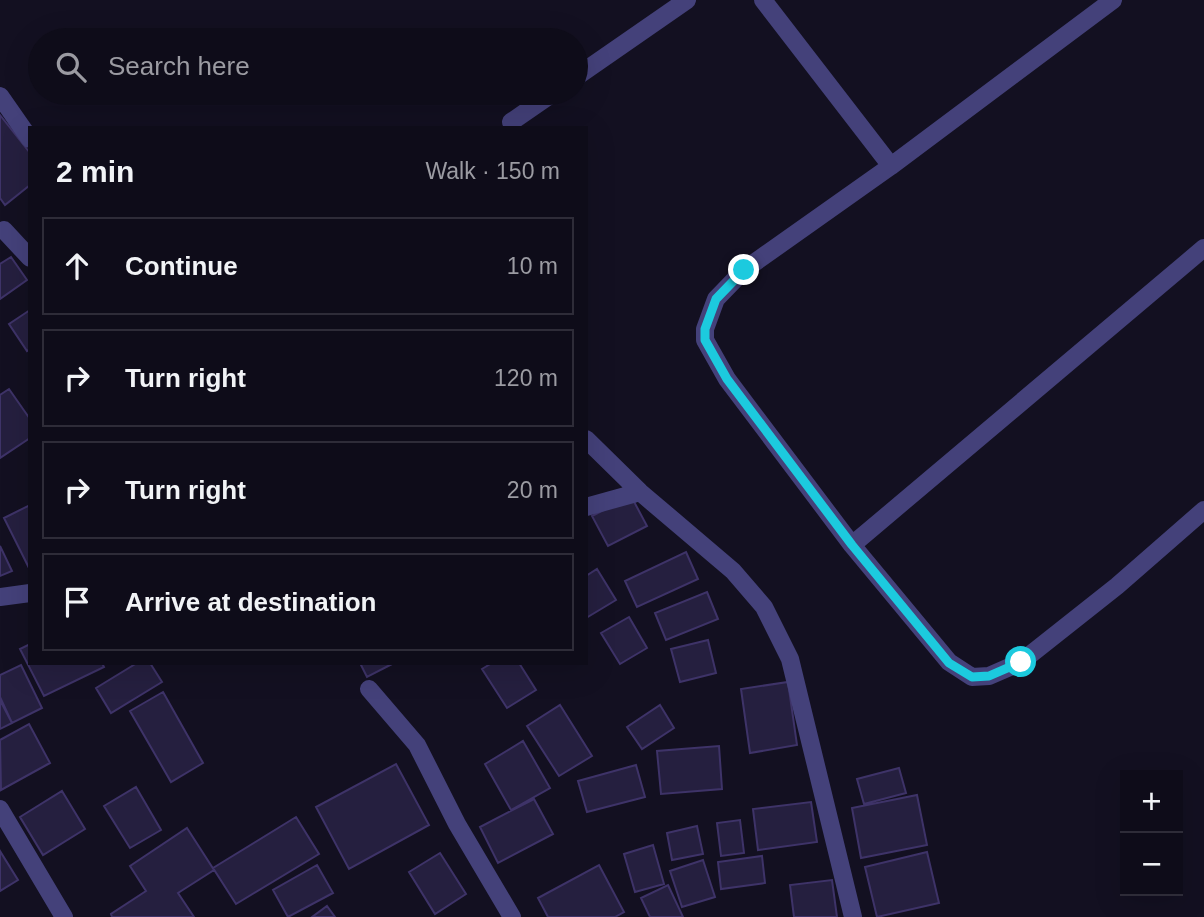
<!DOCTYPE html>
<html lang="en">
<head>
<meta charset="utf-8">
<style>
  :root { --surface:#0e0c19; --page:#171522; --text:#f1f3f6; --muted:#9b9ba2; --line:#2e2c38 }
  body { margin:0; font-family:Arial,sans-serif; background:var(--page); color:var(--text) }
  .controls { position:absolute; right:21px; bottom:21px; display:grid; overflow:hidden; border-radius:0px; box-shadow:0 7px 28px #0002 }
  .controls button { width:63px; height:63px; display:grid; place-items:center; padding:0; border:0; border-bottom:2px solid var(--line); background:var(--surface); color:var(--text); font:35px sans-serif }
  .stop { position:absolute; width:21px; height:21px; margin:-16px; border:5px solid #1ccade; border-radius:50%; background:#fff }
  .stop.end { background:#1ccade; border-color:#fff; box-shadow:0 2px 7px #0008 }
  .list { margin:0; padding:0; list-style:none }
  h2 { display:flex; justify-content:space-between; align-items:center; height:91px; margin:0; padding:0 28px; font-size:30px }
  h2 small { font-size:23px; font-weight:400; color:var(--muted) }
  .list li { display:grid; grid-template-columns:46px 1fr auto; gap:21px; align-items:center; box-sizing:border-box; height:98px; margin:0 14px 14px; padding:0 14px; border:2px solid var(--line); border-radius:0px }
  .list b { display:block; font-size:26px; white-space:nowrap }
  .list em { font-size:23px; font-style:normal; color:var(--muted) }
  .icon { flex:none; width:38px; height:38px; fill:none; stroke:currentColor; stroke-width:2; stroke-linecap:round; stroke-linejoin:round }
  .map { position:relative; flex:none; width:1204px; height:917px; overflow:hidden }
  .search { position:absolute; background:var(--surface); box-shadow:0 7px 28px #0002; left:28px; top:28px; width:560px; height:77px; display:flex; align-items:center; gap:18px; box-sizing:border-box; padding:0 24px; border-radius:38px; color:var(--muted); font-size:26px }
  .panel { position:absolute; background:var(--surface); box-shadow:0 7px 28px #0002; left:28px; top:126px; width:560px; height:539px; border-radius:0px }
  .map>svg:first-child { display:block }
  .building { fill:#251f3f; stroke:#3e3368; stroke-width:2 }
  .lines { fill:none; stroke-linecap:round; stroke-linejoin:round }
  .minor { stroke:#44417a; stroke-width:18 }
  .route { stroke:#1ccade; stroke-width:9 }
</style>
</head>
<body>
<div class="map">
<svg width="1204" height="917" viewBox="0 0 1204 917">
  <rect width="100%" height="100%" fill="#131021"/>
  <!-- building -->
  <path class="building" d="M0 115 30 153V185L5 205 0 198Z
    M11 257 27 280 0 299V264Z
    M30 310V349L27 351 9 324Z
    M9 389 30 419V438L0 458V395Z
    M631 496 647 526 608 546 592 516Z
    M30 505V570L4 518Z
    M0 546 12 571 0 576Z
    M686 552 698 579 637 607 625 581Z
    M597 569 616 600 586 618V576Z
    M707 592 718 619 666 640 655 613Z
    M629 617 647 648 620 664 601 633Z
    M708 640 716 673 680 682 671 649Z
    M30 644V663H102L104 667 44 696 20 649Z
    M137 663H150L162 682 111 713 96 688Z
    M360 663H394L367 677Z
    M492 663H519L536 690 507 708 482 669Z
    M21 665 42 708 12 723 0 697V675Z
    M788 682 797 745 750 753 741 689Z
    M163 692 203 763 171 782 130 711Z
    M0 700 12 723 0 729Z
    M560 705 592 756 559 776 527 726Z
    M660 705 674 728 642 749 627 727Z
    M29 724 50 763 1 790 0 740Z
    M523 741 550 788 511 810 485 764Z
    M719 746 722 789 661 794 657 751Z
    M396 764 429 825 349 869 316 807Z
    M636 765 645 797 587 812 578 781Z
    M899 768 906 793 864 804 857 779Z
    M136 787 161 830 130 848 104 806Z
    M62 791 85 829 43 855 20 817Z
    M917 795 927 845 861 858 852 808Z
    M534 799 553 834 498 863 480 827Z
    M811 802 817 842 758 850 753 809Z
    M296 817 319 854 236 904 213 868Z
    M740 820 744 853 721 856 717 823Z
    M697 826 703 854 672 860 667 833Z
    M187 828 214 870 178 893 194 917H112L111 914 146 891 130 866Z
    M653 845 664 884 635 892 624 854Z
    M0 851 18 880 0 891Z
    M927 852 939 903 877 917 865 867Z
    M440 853 466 894 435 914 409 872Z
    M762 856 765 883 721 889 718 862Z
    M703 860 715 897 682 907 670 871Z
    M317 865 333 893 288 917 273 890Z
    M599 865 624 912 615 917H548L538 898Z
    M832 880 837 917H794L790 885Z
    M668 885 683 917H650L641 898Z
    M327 906 335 917H312Z"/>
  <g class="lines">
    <!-- minor -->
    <path class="minor" d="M763 0 891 166
      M1113 0 891 166 744 270 716 299 705 329V340L727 379 852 545 949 662 972 677 989 676 1021 662 1117 586 1204 510
      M576 77 687 0
      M0 96 30 139
      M511 122 553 93
      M4 230 30 258
      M586 439 640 492 733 571 764 607 790 659 853 917
      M586 507 640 492
      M852 545 1204 248
      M0 597 30 593
      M369 689 417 745 457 824 512 917
      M0 809 64 917"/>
  </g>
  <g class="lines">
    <!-- route -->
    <path class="route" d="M744 270 716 299 705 329V340L727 379 852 545 949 663 972 677 989 676 1021 662"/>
  </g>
</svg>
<div class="controls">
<button>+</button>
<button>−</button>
</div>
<div class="stop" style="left:1021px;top:662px"></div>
<div class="stop end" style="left:744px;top:270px"></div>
<div class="search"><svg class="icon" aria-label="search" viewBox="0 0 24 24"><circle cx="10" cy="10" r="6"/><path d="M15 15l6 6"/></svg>Search here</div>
<section class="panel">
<h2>2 min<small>Walk · 150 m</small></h2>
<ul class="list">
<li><svg class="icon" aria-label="ahead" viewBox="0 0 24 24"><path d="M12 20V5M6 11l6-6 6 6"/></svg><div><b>Continue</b></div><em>10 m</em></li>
<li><svg class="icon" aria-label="right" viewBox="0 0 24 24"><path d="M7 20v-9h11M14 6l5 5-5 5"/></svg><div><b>Turn right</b></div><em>120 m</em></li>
<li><svg class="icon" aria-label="right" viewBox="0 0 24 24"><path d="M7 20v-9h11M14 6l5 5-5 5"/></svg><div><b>Turn right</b></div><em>20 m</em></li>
<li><svg class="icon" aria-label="arrive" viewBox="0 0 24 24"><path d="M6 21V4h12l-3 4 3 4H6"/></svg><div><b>Arrive at destination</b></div></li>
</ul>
</section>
</div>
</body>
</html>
